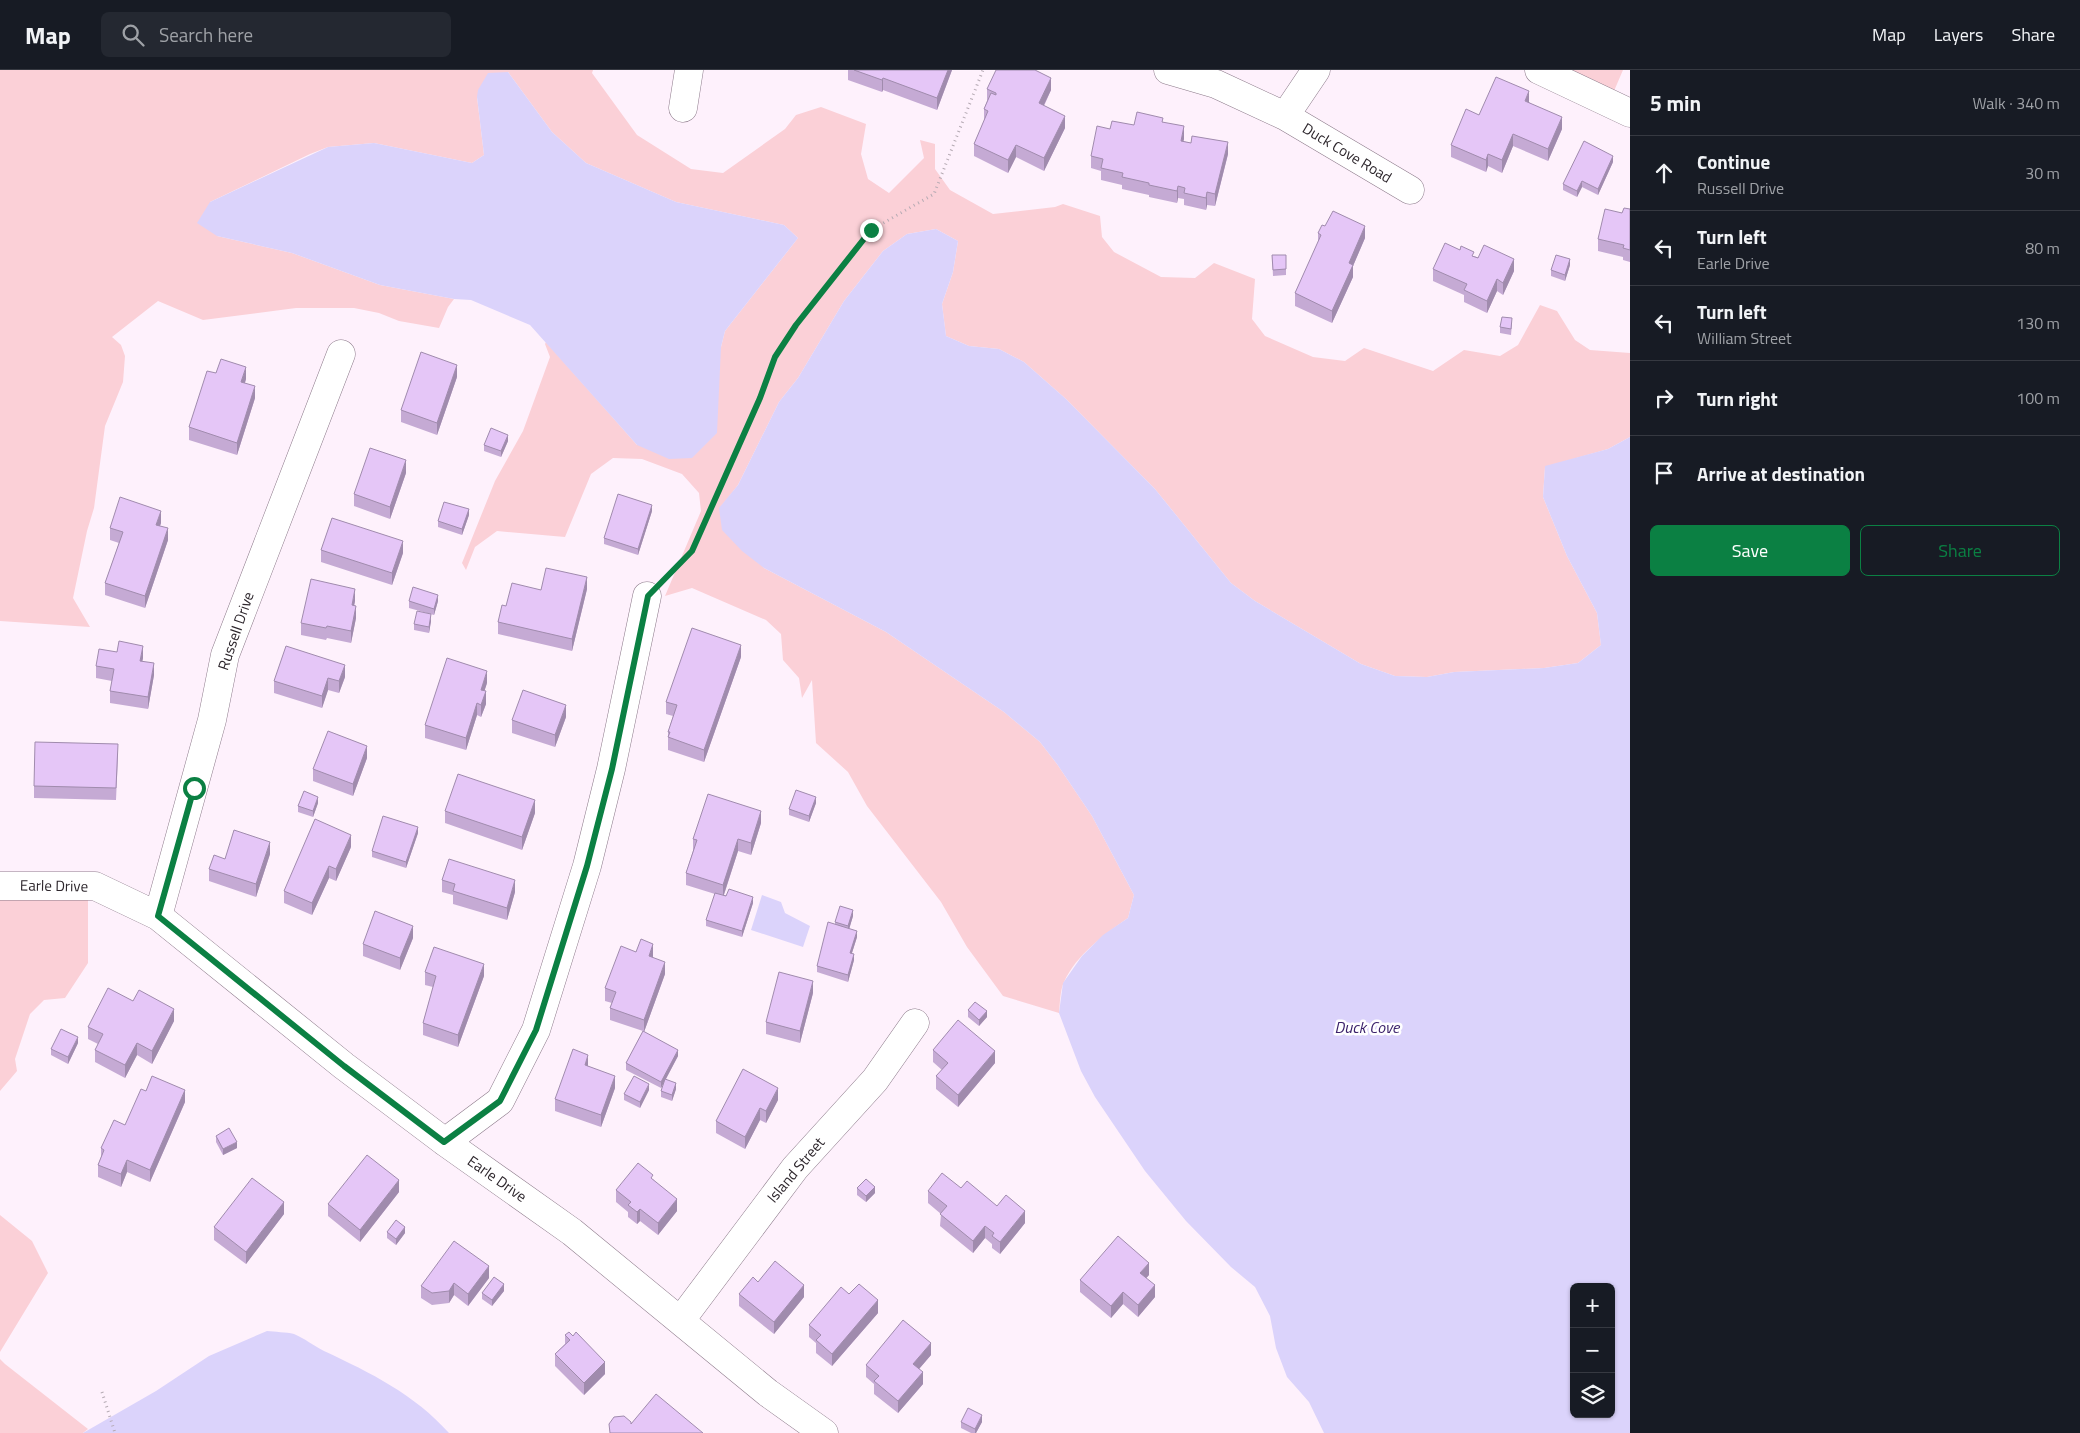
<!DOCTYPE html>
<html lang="en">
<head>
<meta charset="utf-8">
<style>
  :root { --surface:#171b24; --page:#242831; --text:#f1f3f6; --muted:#9ea1a6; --line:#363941; --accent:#0b8043 }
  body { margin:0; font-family:"Titillium Web",sans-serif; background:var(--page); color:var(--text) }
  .controls { position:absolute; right:15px; bottom:15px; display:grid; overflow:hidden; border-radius:8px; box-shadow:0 1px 4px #0004 }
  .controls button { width:45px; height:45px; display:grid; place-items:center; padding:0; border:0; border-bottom:1px solid var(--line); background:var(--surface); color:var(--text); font:25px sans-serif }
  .stop { position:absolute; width:15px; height:15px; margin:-11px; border:4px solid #0b8043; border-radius:50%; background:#fff }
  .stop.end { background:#0b8043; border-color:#fff; box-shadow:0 1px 5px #0008 }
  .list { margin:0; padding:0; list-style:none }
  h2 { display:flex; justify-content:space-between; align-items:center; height:65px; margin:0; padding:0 20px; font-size:21px }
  h2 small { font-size:16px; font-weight:400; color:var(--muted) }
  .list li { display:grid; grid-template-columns:32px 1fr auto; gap:15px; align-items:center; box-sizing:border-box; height:75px; padding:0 20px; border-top:1px solid var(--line) }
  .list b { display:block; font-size:19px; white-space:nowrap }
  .list p { margin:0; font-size:16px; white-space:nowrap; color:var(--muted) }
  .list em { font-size:16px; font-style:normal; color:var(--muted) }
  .actions { display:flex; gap:10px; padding:15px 20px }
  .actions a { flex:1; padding:11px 0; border:1px solid var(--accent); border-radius:8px; text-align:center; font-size:18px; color:var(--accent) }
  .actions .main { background:var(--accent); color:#fff }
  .icon { flex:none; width:28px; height:28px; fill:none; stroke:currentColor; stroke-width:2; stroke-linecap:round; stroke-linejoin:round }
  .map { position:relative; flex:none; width:1630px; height:1363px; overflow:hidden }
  header { display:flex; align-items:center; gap:30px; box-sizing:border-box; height:70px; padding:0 25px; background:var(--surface); border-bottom:1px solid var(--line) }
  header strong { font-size:24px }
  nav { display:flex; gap:28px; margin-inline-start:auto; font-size:18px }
  .search { width:350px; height:45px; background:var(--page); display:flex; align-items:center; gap:12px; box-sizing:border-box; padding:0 18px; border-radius:8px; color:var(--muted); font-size:19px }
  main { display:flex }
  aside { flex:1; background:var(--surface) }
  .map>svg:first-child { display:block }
  .green { fill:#fbd0d7 }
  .water { fill:#dbd3fb; fill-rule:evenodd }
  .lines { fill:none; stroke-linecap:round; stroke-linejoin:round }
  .street-casing { stroke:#8c7a8a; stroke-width:29 }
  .path { stroke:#b5aab3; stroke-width:3; stroke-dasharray:1 4; stroke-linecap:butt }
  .street { stroke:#fff; stroke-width:28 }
  .wall { fill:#c5aad4 }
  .shaded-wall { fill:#a08bad }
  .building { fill:#e5c6f7; stroke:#a08bad }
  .route { stroke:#0b8043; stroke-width:6 }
  .labels { text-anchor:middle; stroke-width:5; stroke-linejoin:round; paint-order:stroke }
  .street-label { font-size:15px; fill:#2d262c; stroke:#fff }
  .water-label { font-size:16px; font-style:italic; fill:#3a206a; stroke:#fff }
</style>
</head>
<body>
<header>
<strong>Map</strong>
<div class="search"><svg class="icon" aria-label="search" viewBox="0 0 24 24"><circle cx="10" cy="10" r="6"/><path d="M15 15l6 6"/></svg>Search here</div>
<nav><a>Map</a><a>Layers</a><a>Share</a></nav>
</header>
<main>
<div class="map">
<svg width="1630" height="1363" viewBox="0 0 1630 1363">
  <rect width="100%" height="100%" fill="#fef1fc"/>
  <!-- green -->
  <path class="green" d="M0 0H593L592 3 637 65 691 99 723 103 785 59 796 45 821 37 866 54 861 84 868 109 889 123 924 88 920 70 935 74V99L950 120 993 144 1055 137 1063 134 1100 146 1102 167 1114 182 1161 207 1195 208 1214 193 1255 209 1252 249 1265 266 1313 287 1345 291 1364 278 1433 301 1464 280 1500 286 1518 275 1540 235 1557 241 1575 270 1590 280 1630 283V367L1608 379 1545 397 1543 427 1567 486 1597 543 1601 575 1578 593 1544 598 1454 602 1427 607 1395 606 1361 594 1255 531 1231 513 1155 419 1066 329 1024 292 999 279 969 276 946 266 942 234 953 202 958 171 936 159 907 164 883 181 844 231 798 308 779 332 738 415 720 438 764 498 886 562 1004 642 1040 672 1057 694 1092 746 1134 825 1128 848C1105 864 1076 885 1064 912 1060 920 1060 934 1059 943L1003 926 967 877 941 832 867 736 848 702 816 673 812 610 802 628 799 608 783 590 781 564 766 550 692 518 665 526 701 441 699 423 682 404 642 389 613 388 591 404 565 467 497 461 475 477 466 500 462 493 495 411 523 361 550 287 545 274 546 272 637 375 721 277 725 261 798 168 784 155 676 132 586 93 552 62 508 2 477 27 484 85 472 93 374 73 328 77 310 84 210 132 217 166 292 183 380 215 454 229 448 237 439 258 399 251 379 243 354 238H296L203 250 158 231 112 267 121 275 125 286 123 312 105 356 94 438 87 461 73 528 90 557 0 551Z
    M1543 0H1623L1611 28Z
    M0 817 88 825V893L65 928 44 930 30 944 15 989 17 1001 0 1021Z
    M0 1145 32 1171 48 1203 0 1282Z
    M0 1289 5 1294 88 1359 83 1363H0Z"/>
  <!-- water -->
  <path class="water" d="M508 2 552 62 586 93 676 132 784 155 798 168 725 261 721 277 717 363 692 388 669 389 637 375 530 255 471 230 454 229 380 215 292 183 217 166 197 153 210 132 328 77 374 73 472 93 484 85 477 27 478 20 488 3Z
    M936 159 958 171 953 202 942 234 946 266 969 276 999 279 1024 292 1066 329 1155 419 1231 513 1255 531 1361 594 1395 606 1427 607 1454 602 1544 598 1578 593 1601 575 1597 543 1567 486 1543 427 1545 396 1608 379 1630 367V1363H1324L1309 1332 1287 1307 1276 1278 1270 1246 1255 1217 1231 1197 1186 1151 1145 1101 1095 1027 1081 1001 1059 943 1063 913 1082 886 1103 865 1128 848 1134 825 1092 746 1057 694 1040 672 1004 642 886 562 764 498 742 481 722 460 719 438 738 415 779 332 798 308 844 231 883 181 907 164ZM1574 1217H1611V1344H1574Z
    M762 825 781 832 785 843 810 856 803 877 751 860Z
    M267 1261C275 1262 286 1262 294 1264 304 1268 314 1276 324 1281 371 1303 414 1324 449 1363H83L156 1321 209 1286Z"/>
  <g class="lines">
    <!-- street casing -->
    <g class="street-casing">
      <path id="street" d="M1168 0 1216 14 1285 46 1410 120
        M1539 0 1630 43
        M683 38 689 0
        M1285 46 1316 0
        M0 816H95L158 846 344 996 445 1072 572 1162 768 1323 824 1363
        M158 846 212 650 225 585 341 284
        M445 1072 500 1031 536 960 587 796 611 699 647 526
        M681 1250 795 1098 875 1010 915 953"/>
    </g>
    <!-- path -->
    <path class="path" d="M667 506 692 481 760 328 775 287 796 255 871 160 934 124 983 0
      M102 1322 115 1363"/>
    <!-- street -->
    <use href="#street" class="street"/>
  </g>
  <!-- wall -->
  <path class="wall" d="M848 0H952L937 40 883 20 882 22 848 10Z
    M987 19 1051 20 1044 36 1065 58 1044 101 1016 87 1008 103 974 86V74L984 51V39L987 31Z
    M1529 32 1562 59 1548 91 1513 76 1502 103 1488 96 1486 102 1451 87V75L1479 45Z
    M1163 52 1184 69 1183 71 1228 84 1215 136 1207 135 1206 140 1184 135V129L1178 128 1177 133 1149 127V125L1122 119V115L1101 110V101L1091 98V86L1110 59Z
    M1613 92 1598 125 1582 117 1577 127 1563 120V114Z
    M1630 139V192L1623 190V187L1598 181V169L1622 143Z
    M1325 156 1365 168 1353 196V207L1332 253 1295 236V223L1318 173V163Z
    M1272 185H1286V205L1273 206Z
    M1474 186 1514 201 1503 225 1497 221 1487 243 1464 232V225L1433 211V199Z
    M1570 195 1565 211 1551 206V200Z
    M1512 254 1511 265 1500 263V257Z
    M216 303 246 309 245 313 255 328 237 385 189 370V357Z
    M457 307 437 365 401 352V340Z
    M508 371 501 387 484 381V375Z
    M406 403 390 449 354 436V424Z
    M652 441 638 485 604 474V468Z
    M469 445 462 465 438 457V451Z
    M161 453 160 456 168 470 145 538 105 525V513L119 473 110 470V458Z
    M321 480 403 483 392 515 321 492Z
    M587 519 572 581 498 564V552L506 536 541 520Z
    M355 531 354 535 356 548 351 573 327 568 326 570 301 565V553Z
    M409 531H438L434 545 409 538Z
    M431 551 429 563 414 560V554Z
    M741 587 704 692 668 680V662L673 646 666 644V632Z
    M143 588 142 591 154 605 148 639 110 633V621L112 611 96 608V596Z
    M345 607 339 623 328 620 322 638 274 623V611Z
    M487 613 484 621 486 634 481 647 477 645 466 680 425 668V655Z
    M566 647 555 677 512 663V650Z
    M118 686 116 730 34 728V716Z
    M367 688 353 726 313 711V699Z
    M318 733 313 747 298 742V736Z
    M816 733 809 752 789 745V739Z
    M445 741 535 743 522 780 445 753Z
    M761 753 751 785 738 781 724 825 753 833 742 867 706 856V850L715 824 686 815V803L693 781V769Z
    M418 763 406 798 372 787V781Z
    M351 777 336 811 329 808 312 845 284 833V821Z
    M270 784 256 827 209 811V799L225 789Z
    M442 810 515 822 507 850 453 834V825L442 822Z
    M853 846 849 859 857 867 852 883 854 890 848 912 817 902V896L835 854V852Z
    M413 868 400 900 363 886V874Z
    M636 882 653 886V888L665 904 644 962 678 986 666 1009 676 1019 672 1031 661 1027V1021L665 1010 661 1018 626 1000V993L643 961 610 950V938L612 933 605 931V918Z
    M425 902 484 906 458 977 423 965V953L433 917 425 915Z
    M813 923 800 973 766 964V952Z
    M133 931 174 951 152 994 137 985 125 1008 95 992V980L98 974 88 969V957Z
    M968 940 987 947 979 956 968 947Z
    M78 973 68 994 51 985V979Z
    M933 980 995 993 958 1037 936 1019V1006L942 1000 933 992Z
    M588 996 615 1018 601 1057 555 1041V1029Z
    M649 1020 640 1038 624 1030V1024Z
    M146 1021 185 1032 150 1112 127 1102 121 1117 98 1107V1095L101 1087V1078L125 1055Z
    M778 1030 766 1053 760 1050 745 1079 716 1063V1051Z
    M216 1066 237 1078 223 1085 216 1072Z
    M653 1109 677 1141 658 1165 640 1151 637 1154 628 1147V1142L616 1132V1120Z
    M857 1118 875 1123 866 1132 857 1125Z
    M961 1118 997 1136 1025 1153 1000 1184 992 1178V1174L985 1168 973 1183 940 1156 941 1144 928 1133V1121Z
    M399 1122 360 1172 328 1146V1134Z
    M284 1144 246 1194 214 1170V1157Z
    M387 1162 405 1163 396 1175 387 1168Z
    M1149 1205 1146 1208 1155 1227 1138 1247 1123 1234 1111 1248 1080 1222V1210Z
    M489 1208 468 1236 454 1225 449 1233 432 1235 421 1228V1216Z
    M758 1212 804 1227 774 1264 739 1236V1224Z
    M504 1221 492 1236 482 1229V1223Z
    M849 1224 878 1243 832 1296 816 1283V1273L809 1267V1255Z
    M565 1265 605 1304 584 1325 555 1296V1284L565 1274Z
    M931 1285 919 1299 923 1314 898 1343 874 1324V1314L866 1307V1295Z
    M961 1352H982L976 1363H971L961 1358Z"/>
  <!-- shaded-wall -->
  <path class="shaded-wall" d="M948 0H952L937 40V28Z
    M883 8V20L882 22V10Z
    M1051 8V20L1039 45V33Z
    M1529 21V33L1525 31Z
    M1065 46V58L1044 101V88Z
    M1562 47V59L1548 91V79Z
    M1184 56V69L1181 83V71Z
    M1513 64V76L1502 103V90Z
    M1228 72V84L1215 136V124Z
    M1016 75V87L1008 103V90Z
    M1488 84V96L1486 102V90Z
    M1613 86V92L1598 125V119Z
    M1582 111V117L1577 127V121Z
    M1178 116V128L1177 133V121Z
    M1207 122V135L1206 140V128Z
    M1365 156V168L1353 196V207L1332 253V241L1349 193Z
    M1514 189V201L1503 225V213Z
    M1570 189V195L1565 211V205Z
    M1497 209V221L1487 243V231Z
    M457 295V307L437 365V353Z
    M246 297V309L241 324V312Z
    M255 316V328L237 385V373Z
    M508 365V371L501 387V381Z
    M406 390V403L390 449V437Z
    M652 435V441L638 485V479Z
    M469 439V445L462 465V459Z
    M161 441V453L156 467V455Z
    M168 458V470L145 538V526Z
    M403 471V483L392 515V503Z
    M587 507V519L572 581V569Z
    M355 519V531L352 547V535Z
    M438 525V531L434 545V539Z
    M356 536V548L351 573V561Z
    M431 544V551L429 563V557Z
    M741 575V587L704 692V680Z
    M143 576V588L140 603V591Z
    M154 593V605L148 639V627Z
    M345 595V607L339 623V611Z
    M487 601V613L481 632V620Z
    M328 608V620L322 638V626Z
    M486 621V634L481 647V635Z
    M477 633V645L466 680V668Z
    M566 635V647L555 677V665Z
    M367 676V688L353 726V714Z
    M318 727V733L313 747V741Z
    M816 727V733L809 752V746Z
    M535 730V743L522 780V767Z
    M761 741V753L751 785V773Z
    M418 757V763L406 798V792Z
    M351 765V777L336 811V799Z
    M738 769V781L723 827V815Z
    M270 772V784L256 827V814Z
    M329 796V808L312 845V833Z
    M515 810V822L507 850V838Z
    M753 827V833L742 867V861Z
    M853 840V846L848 863V856Z
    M413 856V868L400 900V888Z
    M857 861V867L850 889V883Z
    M653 874V886L649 898V886Z
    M854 884V890L848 912V905Z
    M665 892V904L644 962V950Z
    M484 894V906L458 977V965Z
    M813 911V923L800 973V961Z
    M174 939V951L152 994V981Z
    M987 941V947L979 956V950Z
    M78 967V973L68 994V987Z
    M137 973V985L125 1008V995Z
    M678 980V986L661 1018V1012Z
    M995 981V993L958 1037V1025Z
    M588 985V997L585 995Z
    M615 1006V1018L601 1057V1045Z
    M676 1013V1019L672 1031V1025Z
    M649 1014V1020L640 1038V1032Z
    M778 1018V1030L766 1053V1041Z
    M185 1020V1032L150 1112V1100Z
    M760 1038V1050L745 1079V1067Z
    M237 1072V1078L223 1085V1079Z
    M127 1090V1102L121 1117V1104Z
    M399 1110V1122L360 1172V1160Z
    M875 1117V1123L866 1132V1126Z
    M677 1129V1141L658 1165V1153Z
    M284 1132V1144L246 1194V1182Z
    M640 1139V1151L637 1154V1142Z
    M1025 1141V1153L1000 1184V1172Z
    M985 1156V1168L973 1183V1171Z
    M405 1157V1163L396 1175V1169Z
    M1149 1193V1205L1140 1215V1203Z
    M489 1196V1208L468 1236V1224Z
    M454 1213V1225L449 1233V1221Z
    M504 1214V1221L492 1236V1230Z
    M804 1215V1227L774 1264V1252Z
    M1155 1215V1227L1138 1247V1235Z
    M1123 1222V1234L1111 1248V1236Z
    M878 1230V1243L832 1296V1284Z
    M931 1273V1285L913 1306V1294Z
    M605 1292V1304L584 1325V1313Z
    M923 1302V1314L898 1343V1331Z
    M982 1345V1352L976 1363H975V1359Z"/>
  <!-- building -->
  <path class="building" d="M854 0H948L937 28 883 8 882 10Z
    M996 0H1035L1051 8 1039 33 1065 46 1044 88 1016 75 1008 90 974 74 988 41 984 39 991 23 996 25V23L987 19Z
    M1496 7 1529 21 1525 31 1562 47 1548 79 1513 64 1502 90 1488 84 1486 90 1451 75 1466 39 1479 45Z
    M1137 42 1163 48 1162 52 1184 56 1181 71 1191 73 1192 66 1228 72 1215 124 1207 122 1206 128 1184 123 1185 118 1178 116 1177 121 1149 115V113L1122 107 1123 103 1101 98 1103 89 1091 86 1097 56 1110 59 1112 51 1134 55Z
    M1584 71 1613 86 1598 119 1582 111 1577 121 1563 114Z
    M1624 138 1630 139V180L1623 178 1624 175 1598 169 1605 139 1622 143Z
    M1333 141 1365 156 1349 193 1353 195 1332 241 1295 223 1321 165 1318 163 1322 155 1325 156Z
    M1445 173 1460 180 1461 176 1474 182 1472 186 1478 188 1484 175 1514 189 1503 213 1497 209 1487 231 1464 220 1467 214 1433 199Z
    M1272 185H1286V199L1273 200Z
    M1556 185 1570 189 1565 205 1551 200Z
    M1502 247 1512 248 1511 259 1500 257Z
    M421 282 457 295 437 353 401 340Z
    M221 289 246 297 241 312 255 316 237 373 189 357 207 301 216 303Z
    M491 358 508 365 501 381 484 375Z
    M370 378 406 390 390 437 354 424Z
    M618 424 652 435 638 479 604 468Z
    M120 427 161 441 156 455 168 458 145 526 105 513 123 462 110 458Z
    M444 432 469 439 462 459 438 451Z
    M332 448 403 471 392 503 321 480Z
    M546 498 587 507 572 569 498 552 502 535 506 536 512 513 541 520Z
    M311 509 355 519 352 535 356 536 351 561 327 556 326 558 301 553Z
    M413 517 438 525 434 539 409 531Z
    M417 541 431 544 429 557 414 554Z
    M692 558 741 575 704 680 668 667 670 662H668L677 635 666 632Z
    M119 571 143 576 140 591 154 593 148 627 110 621 114 599 96 596 99 579 117 582Z
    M286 576 345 595 339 611 328 608 322 626 274 611Z
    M447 588 487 601 481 620 486 621 481 635 477 633 466 668 425 655Z
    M523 620 566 635 555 665 512 650Z
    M328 661 367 676 353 714 313 699Z
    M35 672 118 674 116 718 34 716Z
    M458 704 535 730 522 767 445 741Z
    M796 720 816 727 809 746 789 739Z
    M304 721 318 727 313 741 298 736Z
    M708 724 761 741 751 773 738 769 723 815 686 803 697 770 693 769Z
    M383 746 418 757 406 792 372 781Z
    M315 749 351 765 336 799 329 796 312 833 284 821Z
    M234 760 270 772 256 814 209 799 214 785 225 789Z
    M449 789 515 810 507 838 453 821 455 814 442 810Z
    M729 819 753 827 742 861 706 850 715 823 726 826Z
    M840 836 853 840 848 856 835 852Z
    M375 841 413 856 400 888 363 874Z
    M828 852 857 861 850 883 854 884 848 905 817 896Z
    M641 869 653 874 649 886 665 892 644 950 610 938 616 922 605 918 621 876 636 882Z
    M434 877 484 894 458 965 423 953 436 906 425 902Z
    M779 902 813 911 800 961 766 952Z
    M108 918 133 931 139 920 174 939 152 981 137 973 125 995 95 980 103 964 88 957Z
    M975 932 987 941 979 950 968 940Z
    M958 950 995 981 958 1025 936 1006 948 993 933 980Z
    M61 959 78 967 68 987 51 979Z
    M643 961 678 980 661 1012 626 993Z
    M573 979 588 985 585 995 615 1006 601 1045 555 1029Z
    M743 999 778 1018 766 1041 760 1038 745 1067 716 1051Z
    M152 1006 185 1020 150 1100 127 1090 121 1104 98 1095 104 1080 101 1078 114 1050 125 1055 141 1019 146 1021Z
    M634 1006 649 1014 640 1032 624 1024Z
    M665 1009 676 1013 672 1025 661 1021Z
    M229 1058 237 1072 223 1079 216 1066Z
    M367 1085 399 1110 360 1160 328 1134Z
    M638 1093 653 1105 651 1108 677 1129 658 1153 640 1139 637 1142 628 1135 631 1132 616 1120Z
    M942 1103 961 1118 967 1111 997 1136 1006 1125 1025 1141 1000 1172 992 1166 994 1163 985 1156 973 1171 940 1144 947 1136 928 1121Z
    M252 1108 284 1132 246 1182 214 1157Z
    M866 1109 875 1117 866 1126 857 1118Z
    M396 1150 405 1157 396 1169 387 1162Z
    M1118 1166 1149 1193 1140 1203 1155 1215 1138 1235 1123 1222 1111 1236 1080 1210Z
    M454 1171 489 1196 468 1224 454 1213 449 1221 432 1223 421 1216Z
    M775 1191 804 1215 774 1252 739 1224 753 1207 758 1212Z
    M494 1207 504 1214 492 1230 482 1223Z
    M859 1214 878 1230 832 1284 816 1270 821 1265 809 1255 841 1217 849 1224Z
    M903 1250 931 1273 913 1294 923 1302 898 1331 874 1311 879 1306 866 1295Z
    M569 1262 573 1266 576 1262 605 1292 584 1313 555 1284 570 1270 565 1265Z
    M656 1324 703 1363H610L609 1354 614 1347 624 1346 631 1352V1354Z
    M968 1338 982 1345 975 1359 961 1352Z"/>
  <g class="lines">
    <!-- route -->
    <path class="route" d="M194 718 158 846 344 996 444 1072 500 1031 536 960 587 796 612 699 648 526 692 481 760 328 775 287 796 255 871 160"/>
  </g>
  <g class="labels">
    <!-- street labels -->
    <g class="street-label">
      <text transform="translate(1347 83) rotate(31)" y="5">Duck Cove Road</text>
      <text transform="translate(236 561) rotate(-71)" y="5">Russell Drive</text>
      <text transform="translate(54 816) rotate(1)" y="5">Earle Drive</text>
      <text transform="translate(796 1100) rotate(-50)" y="5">Island Street</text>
      <text transform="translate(497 1109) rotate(35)" y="5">Earle Drive</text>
    </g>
    <!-- water labels -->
    <g class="water-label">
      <text x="1367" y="963">Duck Cove</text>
    </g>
  </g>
</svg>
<div class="controls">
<button>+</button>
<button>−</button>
<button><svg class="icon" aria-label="layers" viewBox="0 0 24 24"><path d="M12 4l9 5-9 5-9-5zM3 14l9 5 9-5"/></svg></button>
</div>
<div class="stop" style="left:194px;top:718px"></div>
<div class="stop end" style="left:871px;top:160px"></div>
</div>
<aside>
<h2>5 min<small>Walk · 340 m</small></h2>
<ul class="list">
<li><svg class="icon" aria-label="ahead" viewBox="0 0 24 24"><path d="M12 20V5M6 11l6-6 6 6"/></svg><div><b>Continue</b><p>Russell Drive</p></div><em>30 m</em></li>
<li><svg class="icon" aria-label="left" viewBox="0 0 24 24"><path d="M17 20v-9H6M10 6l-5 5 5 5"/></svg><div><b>Turn left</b><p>Earle Drive</p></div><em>80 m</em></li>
<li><svg class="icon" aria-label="left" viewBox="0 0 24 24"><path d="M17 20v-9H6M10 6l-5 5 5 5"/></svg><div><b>Turn left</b><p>William Street</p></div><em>130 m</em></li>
<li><svg class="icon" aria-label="right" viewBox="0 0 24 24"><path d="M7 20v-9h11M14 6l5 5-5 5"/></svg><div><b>Turn right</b></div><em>100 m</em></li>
<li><svg class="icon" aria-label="arrive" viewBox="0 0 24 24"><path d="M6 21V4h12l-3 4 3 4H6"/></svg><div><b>Arrive at destination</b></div></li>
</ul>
<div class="actions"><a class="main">Save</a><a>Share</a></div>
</aside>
</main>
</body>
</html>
